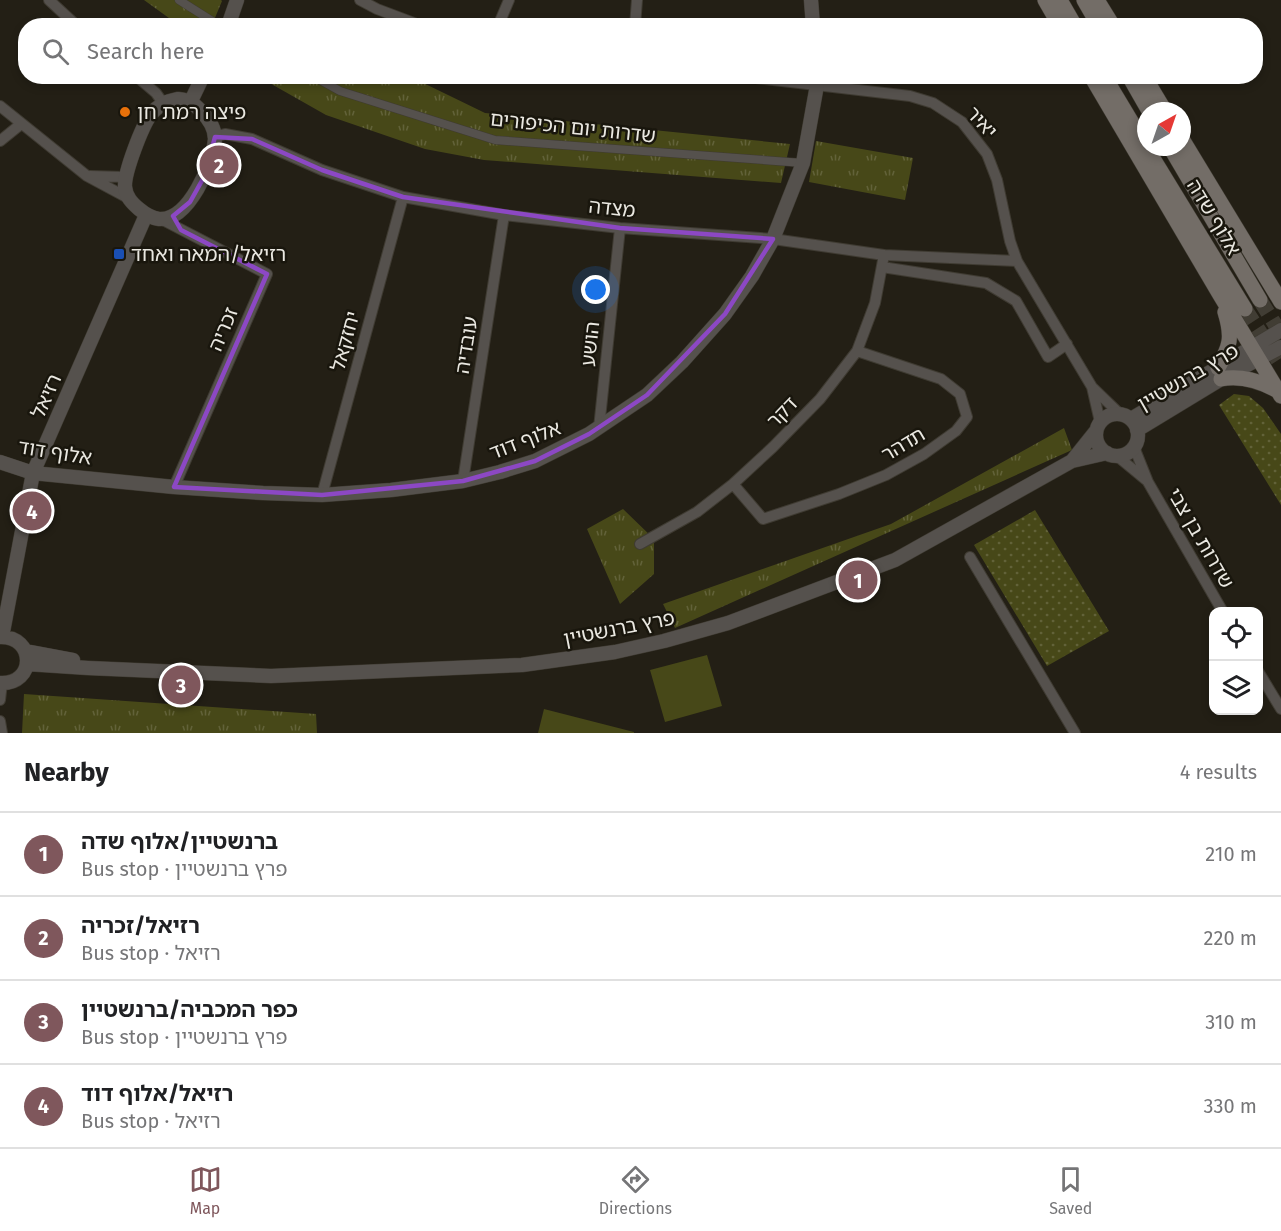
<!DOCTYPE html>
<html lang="en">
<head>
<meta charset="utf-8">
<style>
  :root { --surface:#fff; --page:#f2f2f2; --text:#202124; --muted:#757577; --line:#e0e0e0; --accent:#7f575c }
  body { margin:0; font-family:"Fira Sans","Noto Sans Hebrew",sans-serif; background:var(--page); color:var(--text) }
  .controls { position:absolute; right:18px; bottom:18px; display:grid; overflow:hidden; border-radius:12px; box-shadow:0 3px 9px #0003 }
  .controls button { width:54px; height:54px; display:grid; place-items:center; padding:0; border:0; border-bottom:2px solid var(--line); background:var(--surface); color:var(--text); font:30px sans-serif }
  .compass { position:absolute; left:1137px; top:102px; width:54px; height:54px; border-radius:50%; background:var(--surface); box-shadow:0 3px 9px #0003; rotate:40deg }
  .you { position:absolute; left:596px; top:290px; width:21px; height:21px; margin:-15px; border:4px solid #fff; border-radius:50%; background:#1a73e8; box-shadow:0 0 0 9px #1a73e833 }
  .badge { display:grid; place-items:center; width:39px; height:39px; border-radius:50%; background:var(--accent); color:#fff; font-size:20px; font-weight:700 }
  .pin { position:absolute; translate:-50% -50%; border:3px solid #fff; box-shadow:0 2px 6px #0006 }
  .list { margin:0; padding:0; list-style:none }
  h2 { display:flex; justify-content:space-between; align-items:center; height:78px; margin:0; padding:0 24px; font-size:26px }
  h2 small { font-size:20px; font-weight:400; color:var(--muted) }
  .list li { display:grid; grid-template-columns:39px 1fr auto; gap:18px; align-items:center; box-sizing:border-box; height:84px; padding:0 24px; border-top:2px solid var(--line) }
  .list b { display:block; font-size:22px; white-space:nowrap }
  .list p { margin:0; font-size:20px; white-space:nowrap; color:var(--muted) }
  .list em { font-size:20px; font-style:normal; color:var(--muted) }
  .icon { flex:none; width:33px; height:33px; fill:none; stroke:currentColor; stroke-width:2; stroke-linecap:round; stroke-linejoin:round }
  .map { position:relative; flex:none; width:1281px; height:733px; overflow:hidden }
  .search { position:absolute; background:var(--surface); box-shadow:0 3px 9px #0003; left:18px; right:18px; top:18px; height:66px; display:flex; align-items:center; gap:15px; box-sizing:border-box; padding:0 21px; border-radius:24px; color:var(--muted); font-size:22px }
  .sheet { height:414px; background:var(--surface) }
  nav { display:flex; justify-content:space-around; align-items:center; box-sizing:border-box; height:84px; border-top:2px solid var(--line); background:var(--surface); font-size:16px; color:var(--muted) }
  nav a { display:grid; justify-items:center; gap:3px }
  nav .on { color:var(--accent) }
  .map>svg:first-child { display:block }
  .grass { fill:url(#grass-dots) }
  .park { fill:url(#park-tufts) }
  .garden { fill:#474818 }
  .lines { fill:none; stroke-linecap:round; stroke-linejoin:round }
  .secondary-tunnel { stroke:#413d34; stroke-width:15; stroke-dasharray:15 8; stroke-linecap:butt }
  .pedestrian-casing { stroke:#3f3b32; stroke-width:9 }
  .minor-casing { stroke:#3f3b32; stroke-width:12 }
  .tertiary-casing { stroke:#3f3b32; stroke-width:15 }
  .secondary-casing { stroke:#3f3b32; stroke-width:16 }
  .pedestrian { stroke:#55514d; stroke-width:8 }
  .minor { stroke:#55514d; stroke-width:10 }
  .tertiary { stroke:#55514d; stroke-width:14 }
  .secondary { stroke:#736d67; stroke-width:15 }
  .marked { fill:none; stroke:#8c48c4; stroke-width:4.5; stroke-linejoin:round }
  .food-dot { fill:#e8710a; stroke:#19160d; stroke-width:2 }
  .transit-dot { fill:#1a4fb4; stroke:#19160d; stroke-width:2 }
  .labels { text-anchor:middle; stroke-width:5; stroke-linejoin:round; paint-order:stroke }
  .poi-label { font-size:20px; fill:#eae8e1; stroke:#19160d; text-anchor:start }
  .street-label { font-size:20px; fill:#eae8e1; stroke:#19160d }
</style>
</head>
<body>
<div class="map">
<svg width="1281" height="733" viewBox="0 0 1281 733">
  <defs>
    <pattern id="grass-dots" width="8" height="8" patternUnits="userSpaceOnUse" patternTransform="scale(1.5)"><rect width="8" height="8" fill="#474818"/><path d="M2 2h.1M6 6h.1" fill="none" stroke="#626239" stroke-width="1.8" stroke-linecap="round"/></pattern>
    <pattern id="park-tufts" width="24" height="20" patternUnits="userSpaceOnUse" patternTransform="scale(1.5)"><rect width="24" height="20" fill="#474818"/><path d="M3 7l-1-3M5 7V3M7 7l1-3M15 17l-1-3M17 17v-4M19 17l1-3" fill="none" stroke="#626239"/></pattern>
  </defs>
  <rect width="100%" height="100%" fill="#231f15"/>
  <!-- grass -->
  <path class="grass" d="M1234 394 1249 396 1263 408 1281 434V505L1219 405Z
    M1035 510 1109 631 1047 666 974 545Z"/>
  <!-- park -->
  <path class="park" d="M144 0H221L222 1 212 25 180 26Z
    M259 77H411L485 113 790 144 781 183 484 160 425 149 326 115Z
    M816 141 913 158 905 200 809 182Z
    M1064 428 1072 450 675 628 663 604 891 524Z
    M623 509 654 539V574L620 604 587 529Z
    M24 694 316 714 317 733H22Z"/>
  <!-- garden -->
  <path class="garden" d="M707 655 722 706 665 722 650 670Z
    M544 709 634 732V733H538Z"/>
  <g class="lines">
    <!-- secondary-tunnel -->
    <path class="secondary-tunnel" d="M1260 300 1281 334
      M1245 309 1281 365"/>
    <!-- pedestrian casing -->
    <g class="pedestrian-casing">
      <path id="pedestrian" d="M179 0 220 26
        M313 76 340 91 495 140 803 163"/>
    </g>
    <!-- minor casing -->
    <g class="minor-casing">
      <path id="minor" d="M49 0 77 26
        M360 0 377 9 422 26
        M498 26 509 0
        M635 26 637 0
        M136 76 156 93 163 103
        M738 76 910 96 933 103 962 122 987 154 997 180 1010 241 1017 261 1092 387 1120 414
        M0 106 87 176 128 198
        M215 137 225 134 252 139 322 170 403 197 504 215 620 228 773 239 884 255 1017 261
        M0 141 21 124
        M90 176 125 177
        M161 219 267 274 174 487
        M882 267 986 283 1016 301 1048 357 1067 344
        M1092 387 1100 422
        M599 428 620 228
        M1134 447 1148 482 1223 612
        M1117 456 1146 480
        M463 481 504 215
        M733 484 763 519 839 494 886 475 924 454 956 431 967 417 960 394 941 379 857 351
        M322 495 403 197
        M640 544 697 512 733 484 773 447 820 399 857 351 875 303 884 255
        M970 557 1075 733
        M1258 671 1281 709
        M0 700 2 683
        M0 721 2 733"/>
    </g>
    <!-- tertiary casing -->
    <g class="tertiary-casing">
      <path id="tertiary" d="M811 0 813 26
        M228 26 237 0
        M178 99C191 101 191 101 201 111 208 118 215 128 215 139 213 163 189 221 159 219 151 218 145 214 139 209 132 203 126 197 125 187 124 173 142 126 151 114 158 105 167 101 178 99Z
        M191 101 203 76
        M1096 435a21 21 0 1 1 42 0a21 21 0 1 1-42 0Z
        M1131 419 1281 330
        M1137 430 1221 379 1281 347
        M1072 461 1096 431
        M0 462 33 473 174 487 263 493 322 495 391 490 463 481 500 472 535 461 589 434 647 395 682 362 725 314 752 276 773 239 803 163 817 85 816 76
        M0 637C36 636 36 685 0 683
        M2 637 33 473 146 215
        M25 651 73 660
        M27 664 88 668 271 676 522 665 615 652 664 641 728 623 895 560 1072 461 1107 453"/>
    </g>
    <!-- secondary casing -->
    <g class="secondary-casing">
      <path id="secondary" d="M1045 0 1060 26
        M1060 0 1075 26
        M1084 0 1099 26
        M1097 0 1113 26
        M1091 76 1220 295 1281 396
        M1104 76 1146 146
        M1129 76 1149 111
        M1144 76 1165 111
        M1182 139 1281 302
        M1146 147 1245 309
        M1170 147 1260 300
        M1218 368C1230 346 1233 338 1225 312
        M1221 379C1242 375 1260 381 1278 391"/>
    </g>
    <!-- pedestrian -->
    <use href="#pedestrian" class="pedestrian"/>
    <!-- minor -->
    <use href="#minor" class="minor"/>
    <!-- tertiary -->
    <use href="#tertiary" class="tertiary"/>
    <!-- secondary -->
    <use href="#secondary" class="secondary"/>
  </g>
  <!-- marked area -->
  <path class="marked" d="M215 137 252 139 322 170 403 197 620 228 773 239 725 314 647 395 589 434 535 461 463 481 322 495 174 487 267 274 181 230 173 216 190 202 204 177Z"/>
  <!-- markers -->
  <circle class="food-dot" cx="125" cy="112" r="6"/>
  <rect class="transit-dot" x="113" y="248" width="12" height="12" rx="3"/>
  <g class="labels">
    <!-- poi labels -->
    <g class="poi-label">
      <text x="137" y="119">פיצה רמת חן</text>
      <text x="131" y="261">רזיאל/המאה ואחד</text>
    </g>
    <!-- street labels -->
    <g class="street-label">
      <text transform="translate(982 122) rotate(47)" y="7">יאיר</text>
      <text transform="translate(573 127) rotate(6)" y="7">שדרות יום הכיפורים</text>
      <text transform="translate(612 208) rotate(6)" y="7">מצדה</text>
      <text transform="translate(1214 217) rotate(59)" y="7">אלוף שדה</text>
      <text transform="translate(223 329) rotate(-67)" y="7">זכריה</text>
      <text transform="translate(345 341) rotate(-75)" y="7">יחזקאל</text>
      <text transform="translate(590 344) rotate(-84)" y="7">הושע</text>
      <text transform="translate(466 345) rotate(-81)" y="7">עובדיה</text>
      <text transform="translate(1188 377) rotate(-30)" y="7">פרץ ברנשטיין</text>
      <text transform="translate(46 396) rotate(-66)" y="7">רזיאל</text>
      <text transform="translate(782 412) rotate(-46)" y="7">דקר</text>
      <text transform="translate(525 440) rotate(-21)" y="7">אלוף דוד</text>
      <text transform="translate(903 444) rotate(-31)" y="7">תדהר</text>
      <text transform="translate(55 452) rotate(9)" y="7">אלוף דוד</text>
      <text transform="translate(1201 538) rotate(60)" y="7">שדרות בן צבי</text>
      <text transform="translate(619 628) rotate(-11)" y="7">פרץ ברנשטיין</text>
    </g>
  </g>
</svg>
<div class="controls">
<button><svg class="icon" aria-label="locate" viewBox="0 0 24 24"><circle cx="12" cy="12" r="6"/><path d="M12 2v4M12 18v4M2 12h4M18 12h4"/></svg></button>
<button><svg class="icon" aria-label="layers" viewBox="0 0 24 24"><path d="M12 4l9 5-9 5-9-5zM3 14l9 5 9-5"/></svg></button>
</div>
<svg class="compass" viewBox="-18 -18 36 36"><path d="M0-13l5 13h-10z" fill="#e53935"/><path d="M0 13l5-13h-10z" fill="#757577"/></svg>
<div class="you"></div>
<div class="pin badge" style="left:858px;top:580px">1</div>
<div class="pin badge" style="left:219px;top:165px">2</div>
<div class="pin badge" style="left:181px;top:685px">3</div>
<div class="pin badge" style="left:32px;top:511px">4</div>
<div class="search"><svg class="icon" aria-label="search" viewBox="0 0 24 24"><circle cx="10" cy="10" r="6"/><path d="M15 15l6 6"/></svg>Search here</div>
</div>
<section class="sheet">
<h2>Nearby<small>4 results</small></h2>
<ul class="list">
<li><span class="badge">1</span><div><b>ברנשטיין/אלוף שדה</b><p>Bus stop · פרץ ברנשטיין</p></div><em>210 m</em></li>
<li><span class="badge">2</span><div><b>רזיאל/זכריה</b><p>Bus stop · רזיאל</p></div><em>220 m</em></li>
<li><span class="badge">3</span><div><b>כפר המכביה/ברנשטיין</b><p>Bus stop · פרץ ברנשטיין</p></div><em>310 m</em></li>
<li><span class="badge">4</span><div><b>רזיאל/אלוף דוד</b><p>Bus stop · רזיאל</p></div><em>330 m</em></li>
</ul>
</section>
<nav>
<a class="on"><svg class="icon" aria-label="map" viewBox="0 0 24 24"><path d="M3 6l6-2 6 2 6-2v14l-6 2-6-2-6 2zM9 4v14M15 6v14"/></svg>Map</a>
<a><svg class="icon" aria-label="directions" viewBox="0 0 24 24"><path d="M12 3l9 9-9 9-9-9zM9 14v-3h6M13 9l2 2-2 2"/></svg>Directions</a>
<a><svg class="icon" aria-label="saved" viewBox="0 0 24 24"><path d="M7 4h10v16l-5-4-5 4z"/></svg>Saved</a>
</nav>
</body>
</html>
